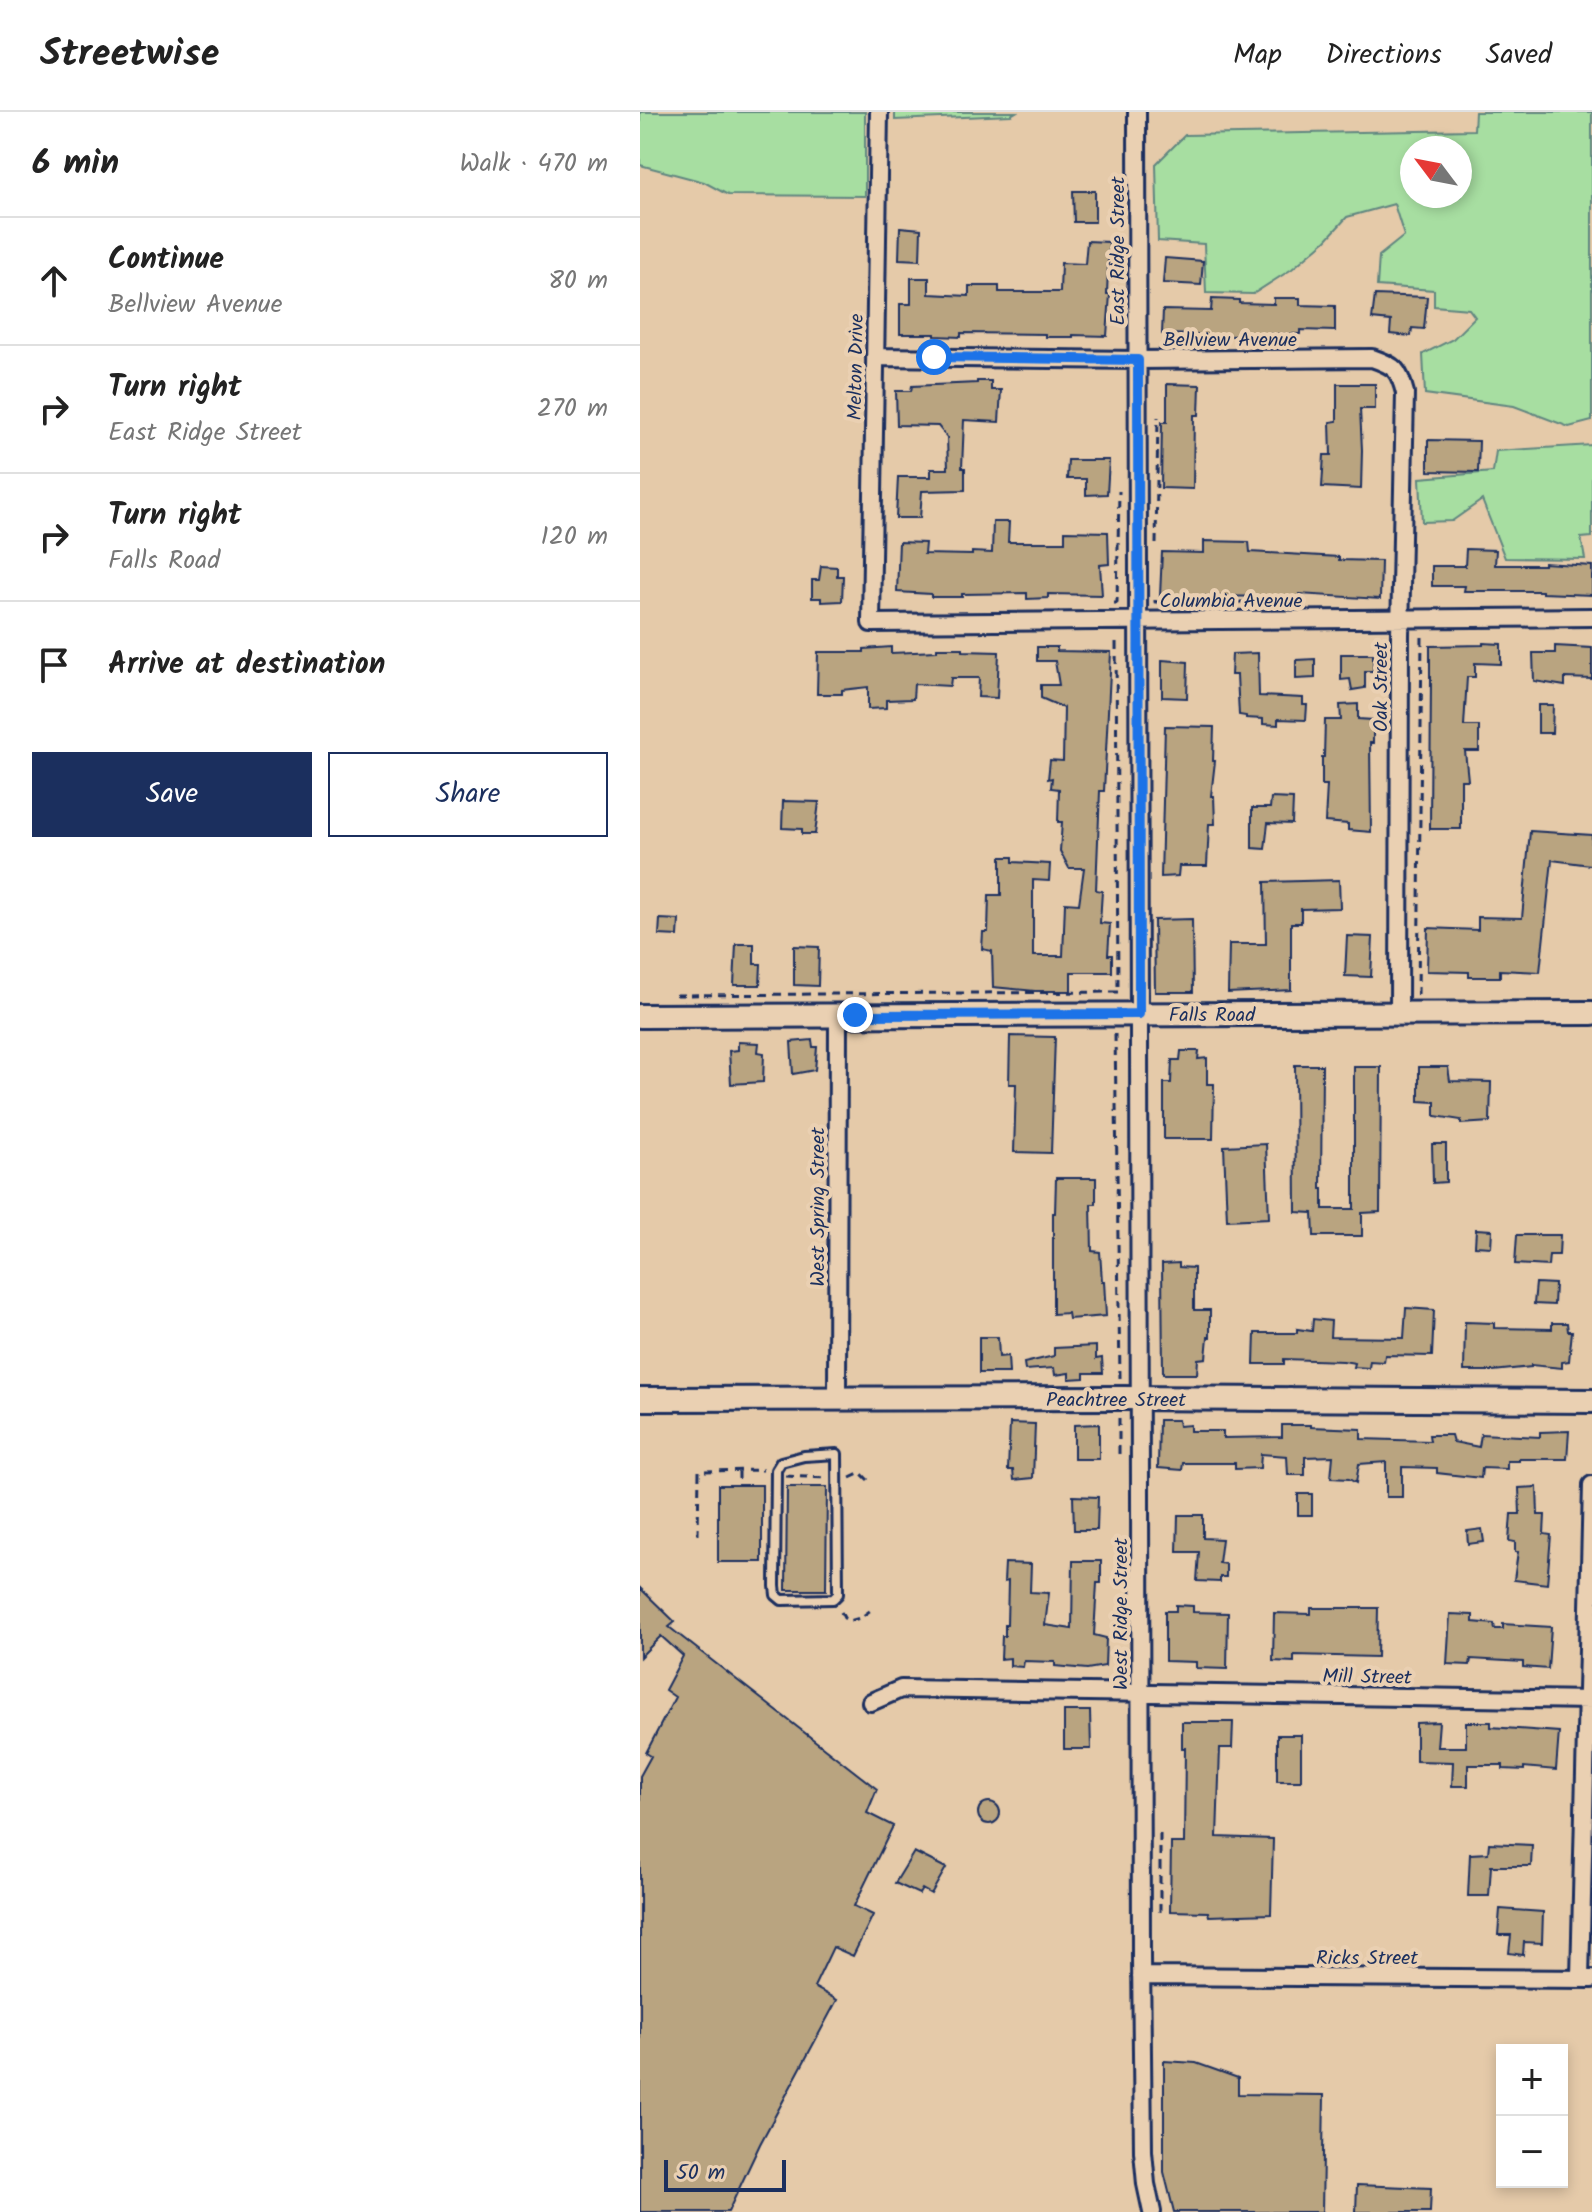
<!DOCTYPE html>
<html lang="en">
<head>
<meta charset="utf-8">
<style>
  :root { --surface:#fff; --page:#f6f6f6; --text:#222; --muted:#767676; --line:#e0e0e0; --accent:#1b2f5e }
  body { margin:0; font-family:Kalam,sans-serif; background:var(--page); color:var(--text) }
  .controls { position:absolute; right:24px; bottom:24px; display:grid; overflow:hidden; border-radius:0px; box-shadow:0 4px 12px #0003 }
  .controls button { width:72px; height:72px; display:grid; place-items:center; padding:0; border:0; border-bottom:2px solid var(--line); background:var(--surface); color:var(--text); font:40px sans-serif }
  .compass { position:absolute; left:760px; top:24px; width:72px; height:72px; border-radius:50%; background:var(--surface); box-shadow:0 4px 12px #0003; rotate:302deg }
  .scale { position:absolute; left:24px; bottom:20px; width:122px; box-sizing:border-box; padding-left:8px; border:4px solid #1b2f5e; border-top:0; font-size:22px; line-height:28px; white-space:nowrap; color:#1b2f5e; -webkit-text-stroke:6px #ead0b2; paint-order:stroke }
  .stop { position:absolute; width:24px; height:24px; margin:-18px; border:6px solid #1a73e8; border-radius:50%; background:#fff }
  .stop.end { background:#1a73e8; border-color:#fff; box-shadow:0 2px 8px #0008 }
  .list { margin:0; padding:0; list-style:none }
  h2 { display:flex; justify-content:space-between; align-items:center; height:104px; margin:0; padding:0 32px; font-size:34px }
  h2 small { font-size:26px; font-weight:400; color:var(--muted) }
  .list li { display:grid; grid-template-columns:52px 1fr auto; gap:24px; align-items:center; box-sizing:border-box; height:128px; padding:0 32px; border-top:2px solid var(--line) }
  .list b { display:block; font-size:30px; white-space:nowrap }
  .list p { margin:0; font-size:26px; white-space:nowrap; color:var(--muted) }
  .list em { font-size:26px; font-style:normal; color:var(--muted) }
  .actions { display:flex; gap:16px; padding:24px 32px }
  .actions a { flex:1; padding:18px 0; border:2px solid var(--accent); border-radius:0px; text-align:center; font-size:28px; color:var(--accent) }
  .actions .main { background:var(--accent); color:#fff }
  .icon { flex:none; width:44px; height:44px; fill:none; stroke:currentColor; stroke-width:2; stroke-linecap:round; stroke-linejoin:round }
  .map { position:relative; flex:none; width:952px; height:2100px; overflow:hidden }
  header { display:flex; align-items:center; gap:48px; box-sizing:border-box; height:112px; padding:0 40px; background:var(--surface); border-bottom:2px solid var(--line) }
  header strong { font-size:38px }
  nav { display:flex; gap:44px; margin-inline-start:auto; font-size:28px }
  main { display:flex }
  aside { flex:1; background:var(--surface) }
  .map>svg:first-child { display:block }
  .green { fill:#a7dea1; stroke:#618680; stroke-width:2; fill-rule:evenodd }
  .building { fill:#b9a480; stroke:#1b2f5e; stroke-width:2 }
  .lines { fill:none; stroke-linecap:round; stroke-linejoin:round }
  .lane-casing { stroke:#1b2f5e; stroke-width:14 }
  .street-casing { stroke:#1b2f5e; stroke-width:22 }
  .secondary-casing { stroke:#1b2f5e; stroke-width:28 }
  .path { stroke:#1b2f5e; stroke-width:3; stroke-dasharray:8 6; stroke-linecap:butt }
  .lane { stroke:#ead0b2; stroke-width:8 }
  .street { stroke:#ead0b2; stroke-width:16 }
  .secondary { stroke:#ead0b2; stroke-width:22 }
  .route { stroke:#1a73e8; stroke-width:10 }
  .labels { text-anchor:middle; stroke-width:8; stroke-linejoin:round; paint-order:stroke }
  .street-label { font-size:20px; fill:#1b2f5e; stroke:#ead0b2 }
</style>
</head>
<body>
<header>
<strong>Streetwise</strong>
<nav><a>Map</a><a>Directions</a><a>Saved</a></nav>
</header>
<main>
<aside>
<h2>6 min<small>Walk · 470 m</small></h2>
<ul class="list">
<li><svg class="icon" aria-label="ahead" viewBox="0 0 24 24"><path d="M12 20V5M6 11l6-6 6 6"/></svg><div><b>Continue</b><p>Bellview Avenue</p></div><em>80 m</em></li>
<li><svg class="icon" aria-label="right" viewBox="0 0 24 24"><path d="M7 20v-9h11M14 6l5 5-5 5"/></svg><div><b>Turn right</b><p>East Ridge Street</p></div><em>270 m</em></li>
<li><svg class="icon" aria-label="right" viewBox="0 0 24 24"><path d="M7 20v-9h11M14 6l5 5-5 5"/></svg><div><b>Turn right</b><p>Falls Road</p></div><em>120 m</em></li>
<li><svg class="icon" aria-label="arrive" viewBox="0 0 24 24"><path d="M6 21V4h12l-3 4 3 4H6"/></svg><div><b>Arrive at destination</b></div></li>
</ul>
<div class="actions"><a class="main">Save</a><a>Share</a></div>
</aside>
<div class="map">
<svg width="952" height="2100" viewBox="0 0 952 2100">
  <rect width="100%" height="100%" fill="#e5caa9"/>
  <filter id="ink" filterUnits="userSpaceOnUse"><feTurbulence type="fractalNoise" baseFrequency=".0125" numOctaves="2"/><feDisplacementMap in="SourceGraphic" scale="16" xChannelSelector="R" yChannelSelector="G"/><feConvolveMatrix kernelMatrix="1 2 1 2 8 2 1 2 1" color-interpolation-filters="sRGB"/></filter>
  <g filter="url(#ink)">
    <!-- green -->
    <path class="green" d="M0 0H225V84L88 83 64 70 0 53Z
      M255 0H376L371 3 255 8Z
      M835 0H952V309L929 315 874 294 785 282 783 242 813 227 835 205 829 197 794 194V178L737 174 739 144 764 124 754 92 707 105 686 128 652 157 613 182 566 181 564 132 518 129 516 52 545 23 834 18ZM820 36V84H772V36Z
      M952 333V425L941 426 945 447 865 446 842 388 812 409 782 410 780 366 853 360 856 339Z"/>
    <!-- building -->
    <path class="building" d="M433 79H455V110H434Z
      M260 115 281 117 280 148 259 147Z
      M447 129 469 130 467 182H470L467 224 433 223V225H405V222L321 221V225L295 224V222H260V192H271V166H289V182L329 184V174H359V180H420L421 151 445 152Z
      M525 146 563 149 561 173 523 171Z
      M735 183 787 185 784 217 772 216 771 224 750 222 751 209 732 207Z
      M634 186H660V193L695 194V219L660 218V222H597V224L522 222 523 198 571 199 572 187 599 188V191L634 192Z
      M337 269H351V278H361L359 310 324 308 322 356H325V378L282 379 280 406H256L258 365H291V357H308L307 325 298 314 257 313 256 279H271L272 274 337 271Z
      M527 272 560 273 559 303H554L553 377 521 376 522 310H527Z
      M697 272H735V297H720L722 338 721 377 682 375 684 343H691L690 310 697 309Z
      M788 328 839 329 838 360 788 359Z
      M428 348H469L467 382 446 383V367H427Z
      M353 410H369L368 430H425V419L468 420 469 452 460 453 462 483 408 482V486L387 487V481L322 482V485H291V482L257 480 259 430 285 431 284 442 332 443V440L352 441Z
      M564 429 609 430 610 440 699 445V448L741 449 740 487 659 482V485L520 484 522 440 564 441Z
      M826 437 856 438 855 453H904V451L952 454V483L902 481V479H824L825 474H792V454H825Z
      M181 454 197 455V464H203L202 489 181 490V486H172V468H179Z
      M843 531 861 532V552L835 551V565H827L824 614H839V639H825L828 668H821V717H790L791 565H790V534L843 533Z
      M915 534 952 536V567L925 566V574L894 569 893 541H915Z
      M251 535V541L297 539V536H323V539L359 540 357 586 338 585 339 566H311L310 574 274 572 273 587 246 588V596L228 597V575L202 578V582H177L178 540H224V537Z
      M397 535H417V539L471 540 464 679H460L456 778 462 779 460 811 470 812 468 843H472V860H431V879H395L353 875 352 839 342 837 343 820H348L349 783H361V745H373V750L410 752 409 769 393 768V844H423L425 791 439 792 444 756H429L420 739 422 710H418L419 677 411 676 412 666 408 667 410 648 423 649 424 596 401 586V573H419L415 549H397Z
      M618 541 619 584 663 586V593H667L666 608 638 607V613L623 612V607L606 606V604L599 603 597 563H591L592 542Z
      M701 542H733V559H725V576L712 578 710 567 701 568Z
      M675 547V566L656 567V548Z
      M522 548 548 550 547 586 522 585Z
      M718 592V607L733 608V631H730L731 720 708 718V712L685 710 687 673H682V645H684L685 608H701L700 593Z
      M898 593H913L912 621H898Z
      M525 614 574 615 573 649H575L571 684H574L575 712H569L567 754H539L538 764 521 765Z
      M631 686 653 687 652 712 628 711 625 737 612 736V696H630Z
      M143 689 179 690 175 722H162V717L142 716Z
      M890 719 952 723 951 753 912 748 900 860 860 858V865H829V860L787 859 788 816 838 818V805L882 806Z
      M699 768 700 796 661 797V811H651V878L588 881 589 832H626L625 770Z
      M20 807 39 808 38 824 19 823Z
      M552 807 553 880H515L514 808Z
      M707 824 733 825 731 865 705 864Z
      M96 832H114V852H121L120 873H94Z
      M154 834 179 835 178 874 154 873Z
      M370 924 415 925 411 1041 374 1040 376 972H369Z
      M172 928 173 935H177L175 958 153 962 151 930Z
      M98 930 119 931 118 940 124 941 123 970 91 972 89 939 98 938Z
      M541 939H559L558 947 567 946V972H574L573 1027H524V971H531L532 948H540Z
      M655 953H682L681 1077H683V1097H714V955H741L740 1100 722 1101V1124H674L673 1101 656 1100Z
      M779 955H808L810 969 851 970 850 1010 821 1012V1008L795 1004V990L779 989Z
      M626 1032 629 1106 587 1108 584 1034Z
      M792 1032H806V1070L793 1071Z
      M416 1066H456V1092H451L452 1139 460 1140 462 1169H464L466 1204 429 1207 428 1201 413 1202V1101H415Z
      M836 1117 852 1118 851 1135 835 1134Z
      M877 1123H920L919 1143H909L908 1154 875 1152Z
      M539 1151V1155L554 1156V1198H570V1225H568L566 1246 558 1247 557 1262H523L522 1152Z
      M896 1171 915 1172 914 1193 894 1192Z
      M766 1196 794 1198 792 1244 745 1243 744 1250 730 1249 729 1256 714 1255 715 1251 703 1249 644 1247V1252H614L615 1221H657V1217L672 1219 673 1207 691 1209 690 1225 764 1226Z
      M825 1210 854 1211V1216L912 1217V1211H927L928 1219H932L929 1249 922 1250V1256L891 1253V1255L853 1259H824Z
      M339 1225H358L359 1245 368 1244 369 1261H339Z
      M456 1234V1247L462 1246 463 1261H444V1266L429 1267V1261L415 1263 414 1256 385 1258 384 1251 414 1244V1236Z
      M519 1308H538L539 1314 550 1313V1319H583V1326L642 1325V1313H671V1315L721 1317V1327L790 1329 789 1323H811L813 1330 839 1335 841 1322 900 1325V1320L929 1319 927 1347H879V1349H867V1357L842 1356 841 1366 797 1361V1356L762 1355V1385H746V1350L719 1352 716 1371 709 1367 691 1366 693 1344 665 1345V1363H648L647 1344 621 1342 620 1356 595 1357V1351H543L542 1358 518 1356Z
      M370 1311 395 1312 393 1366 374 1368 373 1358H368Z
      M459 1312V1347H434V1313Z
      M78 1373H122V1450H78Z
      M147 1375H187L186 1478H146Z
      M897 1375 898 1403H905L904 1422 911 1423 907 1472 874 1468 878 1440H875V1430L869 1429 871 1402H880L879 1376Z
      M658 1382H672V1403H658Z
      M433 1384 458 1385 457 1418H434Z
      M538 1403H563V1426L582 1427 579 1451 586 1452V1465H580V1470L557 1469 559 1440H537Z
      M842 1417 844 1430 828 1432 827 1419Z
      M433 1449H461V1471H457L454 1523 466 1526 465 1554 447 1557 415 1554V1550L384 1549 383 1555 370 1554V1546L361 1547 362 1524H365V1513H367L368 1469 364 1470 365 1451 391 1452 390 1480 409 1481 405 1513 432 1517Z
      M0 1476 35 1510 29 1515 237 1677 227 1701 253 1714 214 1794 233 1803 213 1844 193 1835 174 1875 197 1888 120 2032 88 2100H0V1664L11 1644 6 1641 35 1585 25 1578 43 1544 21 1524 0 1545Z
      M536 1493 553 1494V1500L588 1501 587 1557 556 1556V1550L525 1549V1499H536Z
      M671 1496H738L737 1545 654 1543V1550L633 1549 634 1501 671 1502Z
      M810 1502 833 1503V1510L854 1512 855 1517H863V1512L911 1515 908 1557 883 1555V1550L831 1547 830 1553 807 1552Z
      M424 1599H450L451 1637H424Z
      M542 1610H593L592 1636H580L577 1725 633 1727 631 1802 569 1804 568 1800 530 1799 531 1731H544L545 1636H542Z
      M799 1610 797 1635H826V1610H851V1615L919 1620 916 1658 884 1655V1658L863 1657V1653H828V1674H812L813 1650 776 1649V1611Z
      M637 1623H661V1669H637Z
      M338 1701a11 11 0 1 1 22 0a11 11 0 1 1-22 0Z
      M849 1731 892 1733 891 1754H851L849 1784H828L830 1742 848 1741Z
      M274 1740 306 1756 291 1782 282 1777 279 1782 255 1771Z
      M860 1797 903 1800 902 1831 884 1830 883 1843 869 1841 871 1823H858Z
      M524 1949 556 1951 598 1966V1982L684 1983 682 2100H534L524 2060Z
      M717 2073 791 2076 790 2100H716Z"/>
    <g class="lines">
      <!-- lane casing -->
      <g class="lane-casing">
        <path id="lane" d="M197 1342 198 1482 193 1487 142 1488 136 1483 135 1474 136 1358 141 1350 164 1344Z"/>
      </g>
      <!-- street casing -->
      <g class="street-casing">
        <path id="street" d="M239 0 231 511 952 505
          M497 0 501 1845 503 2039 506 2072 512 2100
          M235 245 498 248 732 246C755 254 759 257 765 281L760 523 759 902
          M197 1287 198 903
          M231 1590 261 1577 952 1588
          M501 1864 952 1867
          M940 1866 952 1373"/>
      </g>
      <!-- secondary casing -->
      <g class="secondary-casing">
        <path id="secondary" d="M0 904 952 901
          M0 1287 480 1286 952 1289"/>
      </g>
      <!-- path -->
      <path class="path" d="M516 432 518 305
        M515 488V490H641
        M474 491H477L479 379
        M36 883 478 880 476 525
        M778 883 782 524
        M475 922 480 1266
        M479 1342V1306
        M99 1359V1373
        M146 1364 186 1366
        M210 1366 221 1361 229 1369
        M58 1423 59 1359 123 1358
        M201 1500 204 1506 209 1509 220 1506 231 1498
        M520 1722V1801"/>
      <!-- lane -->
      <use href="#lane" class="lane"/>
      <!-- street -->
      <use href="#street" class="street"/>
      <!-- secondary -->
      <use href="#secondary" class="secondary"/>
    </g>
  </g>
  <g class="lines" filter="url(#ink)">
    <!-- route -->
    <path class="route" d="M215 903 499 902 498 248 294 245"/>
  </g>
  <g class="labels">
    <!-- street labels -->
    <g class="street-label">
      <text transform="translate(477 139) rotate(-90)" y="7">East Ridge Street</text>
      <text x="590" y="234">Bellview Avenue</text>
      <text transform="translate(215 255) rotate(-89)" y="7">Melton Drive</text>
      <text x="591" y="495">Columbia Avenue</text>
      <text transform="translate(740 575) rotate(-90)" y="7">Oak Street</text>
      <text x="572" y="909">Falls Road</text>
      <text transform="translate(177 1095) rotate(-90)" y="7">West Spring Street</text>
      <text x="476" y="1294">Peachtree Street</text>
      <text transform="translate(480 1502) rotate(-90)" y="7">West Ridge Street</text>
      <text transform="translate(727 1564) rotate(1)" y="7">Mill Street</text>
      <text x="727" y="1852">Ricks Street</text>
    </g>
  </g>
</svg>
<div class="controls">
<button>+</button>
<button>−</button>
</div>
<svg class="compass" viewBox="-18 -18 36 36"><path d="M0-13l5 13h-10z" fill="#e53935"/><path d="M0 13l5-13h-10z" fill="#767676"/></svg>
<div class="scale">50 m</div>
<div class="stop" style="left:294px;top:245px"></div>
<div class="stop end" style="left:215px;top:903px"></div>
</div>
</main>
</body>
</html>
